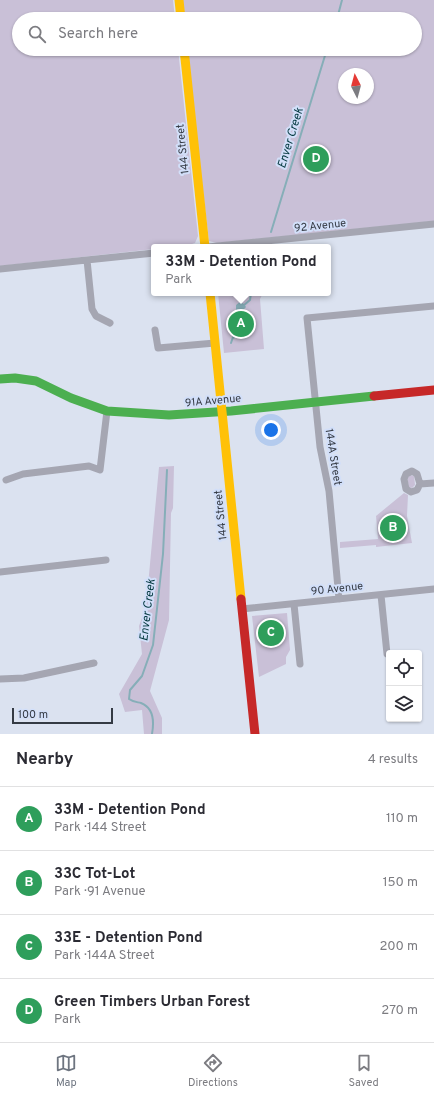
<!DOCTYPE html>
<html lang="en">
<head>
<meta charset="utf-8">
<style>
  :root { --surface:#fff; --page:#f2f2f3; --text:#2b2b33; --muted:#7c7c81; --line:#e1e1e2; --accent:#6e7580 }
  body { margin:0; font-family:Overpass,sans-serif; background:var(--page); color:var(--text) }
  .controls { position:absolute; right:12px; bottom:12px; display:grid; overflow:hidden; border-radius:4px; box-shadow:0 1px 3px #0004 }
  .controls button { width:36px; height:36px; display:grid; place-items:center; padding:0; border:0; border-bottom:1px solid var(--line); background:var(--surface); color:var(--text); font:20px sans-serif }
  .compass { position:absolute; left:338px; top:68px; width:36px; height:36px; border-radius:50%; background:var(--surface); box-shadow:0 1px 3px #0004; rotate:354deg }
  .scale { position:absolute; left:12px; bottom:10px; width:101px; box-sizing:border-box; padding-left:4px; border:2px solid #343a44; border-top:0; font-size:11px; line-height:14px; white-space:nowrap; color:#343a44; -webkit-text-stroke:3px #d2dff9; paint-order:stroke }
  .you { position:absolute; left:271px; top:430px; width:14px; height:14px; margin:-10px; border:3px solid #fff; border-radius:50%; background:#1a73e8; box-shadow:0 0 0 6px #1a73e833 }
  .badge { display:grid; place-items:center; width:26px; height:26px; border-radius:50%; background:var(--accent); color:#fff; font-size:13px; font-weight:700 }
  .pin { position:absolute; translate:-50% -50%; border:2px solid #fff; box-shadow:0 1px 4px #0006 }
  .popup { position:absolute; left:151px; top:244px; width:180px; height:52px; box-sizing:border-box; display:grid; place-content:center; border-radius:4px; background:var(--surface); filter:drop-shadow(0 1px 3px #0005); font-size:13px; white-space:nowrap; color:var(--muted) }
  .popup b { font-size:15px; color:var(--text) }
  .popup::after { content:''; position:absolute; left:50%; top:100%; margin-left:-8px; border:8px solid transparent; border-top-color:var(--surface) }
  .list { margin:0; padding:0; list-style:none }
  h2 { display:flex; justify-content:space-between; align-items:center; height:52px; margin:0; padding:0 16px; font-size:17px }
  h2 small { font-size:13px; font-weight:400; color:var(--muted) }
  .list li { display:grid; grid-template-columns:26px 1fr auto; gap:12px; align-items:center; box-sizing:border-box; height:64px; padding:0 16px; border-top:1px solid var(--line) }
  .list b { display:block; font-size:15px; white-space:nowrap }
  .list p { margin:0; font-size:13px; white-space:nowrap; color:var(--muted) }
  .list em { font-size:13px; font-style:normal; color:var(--muted) }
  .icon { flex:none; width:22px; height:22px; fill:none; stroke:currentColor; stroke-width:2; stroke-linecap:round; stroke-linejoin:round }
  .map { position:relative; flex:none; width:434px; height:734px; overflow:hidden }
  .search { position:absolute; background:var(--surface); box-shadow:0 1px 3px #0004; left:12px; right:12px; top:12px; height:44px; display:flex; align-items:center; gap:10px; box-sizing:border-box; padding:0 14px; border-radius:22px; color:var(--muted); font-size:15px }
  .sheet { height:308px; background:var(--surface) }
  nav { display:flex; justify-content:space-around; align-items:center; box-sizing:border-box; height:56px; border-top:1px solid var(--line); background:var(--surface); font-size:11px; color:var(--muted) }
  nav a { display:grid; justify-items:center; gap:2px }
  nav .on { color:var(--accent) }
  .map>svg:first-child { display:block }
  .green { fill:#c9c0d7; fill-rule:evenodd }
  .water { fill:#86aeb8 }
  .lines { fill:none; stroke-linecap:round; stroke-linejoin:round }
  .stream { stroke:#86aeb8; stroke-width:2 }
  .street { stroke:#a5a6b2; stroke-width:7 }
  .fast { stroke:#4caf50; stroke-width:9 }
  .slow { stroke:#ffc107; stroke-width:9 }
  .jam { stroke:#c62828; stroke-width:9 }
  .labels { text-anchor:middle; stroke-width:4; stroke-linejoin:round; paint-order:stroke }
  .street-label { font-size:11px; fill:#343a44; stroke:#d2dff9 }
  .water-label { font-size:12px; font-style:italic; fill:#03383f; stroke:#d2dff9 }
</style>
</head>
<body>
<div class="map">
<svg width="434" height="734" viewBox="0 0 434 734">
  <rect width="100%" height="100%" fill="#dbe2f0"/>
  <!-- green -->
  <path class="green" d="M0 0H173L175 19H19V49H178L198 236 195 243 189 245 154 247V249L0 266Z
    M181 0H434V221L217 243 209 241 186 49H415V19H183ZM344 74H368V98H344Z
    M218 293H263L260 299 264 349 224 353Z
    M174 466 173 508 171 513 169 620 150 691 162 718V734H144L142 710 125 712 119 694 142 654 139 626 146 607 159 467Z
    M410 475 414 476 415 485 412 488 409 487 407 478Z
    M404 493 408 495 407 516 412 543 376 547V545L340 548V542L378 539 376 516Z
    M287 613 290 650 286 657V664L259 677 252 616Z"/>
  <!-- water -->
  <path class="water" d="M240 302 244 304 246 307C238 316 238 314 240 326L234 339 232 337 233 329 236 325 234 318 236 312V305Z"/>
  <g class="lines">
    <!-- stream -->
    <path class="stream" d="M337 19 342 0
      M271 232 327 49
      M243 306 250 300 251 293
      M231 343 233 337
      M152 734C154 723 154 708 141 703 137 702 133 702 129 699L130 690 142 676 153 645 163 554 167 470"/>
    <!-- street -->
    <path class="street" d="M208 247 434 224
      M87 260 92 309 96 316 110 323
      M0 269 154 253
      M155 330 158 348 215 343
      M412 471 417 474 420 484 417 490 411 492 406 489 404 479 406 474Z
      M6 480 23 474 89 466 100 470 107 411
      M420 484 434 483
      M0 572 106 560
      M381 595 387 654
      M339 599 329 491 320 447 307 318 434 306
      M294 604 300 664
      M242 609 434 589
      M0 679 24 678 94 663"/>
    <!-- fast -->
    <path class="fast" d="M0 379 15 378 36 381 71 398 107 411 169 415 231 411 374 396"/>
    <!-- slow -->
    <path class="slow" d="M179 0 181 19
      M184 49 205 247
      M210 293 241 599"/>
    <!-- jam -->
    <path class="jam" d="M374 396 434 390
      M241 599 255 734"/>
  </g>
  <g class="labels">
    <!-- street labels -->
    <g class="street-label">
      <text transform="translate(182 149) rotate(-96)" y="4">144 Street</text>
      <text transform="translate(320 225) rotate(-6)" y="4">92 Avenue</text>
      <text transform="translate(213 400) rotate(-5)" y="4">91A Avenue</text>
      <text transform="translate(334 457) rotate(81)" y="4">144A Street</text>
      <text transform="translate(220 515) rotate(-96)" y="4">144 Street</text>
      <text transform="translate(337 588) rotate(-6)" y="4">90 Avenue</text>
    </g>
    <!-- water labels -->
    <g class="water-label">
      <text transform="translate(290 138) rotate(-73)" y="4">Enver Creek</text>
      <text transform="translate(147 610) rotate(-83)" y="4">Enver Creek</text>
    </g>
  </g>
</svg>
<div class="controls">
<button><svg class="icon" aria-label="locate" viewBox="0 0 24 24"><circle cx="12" cy="12" r="6"/><path d="M12 2v4M12 18v4M2 12h4M18 12h4"/></svg></button>
<button><svg class="icon" aria-label="layers" viewBox="0 0 24 24"><path d="M12 4l9 5-9 5-9-5zM3 14l9 5 9-5"/></svg></button>
</div>
<svg class="compass" viewBox="-18 -18 36 36"><path d="M0-13l5 13h-10z" fill="#e53935"/><path d="M0 13l5-13h-10z" fill="#7c7c81"/></svg>
<div class="scale">100 m</div>
<div class="you"></div>
<div class="pin badge" style="left:241px;top:324px;background:#2e9e5b">A</div>
<div class="popup"><b>33M - Detention Pond</b>Park</div>
<div class="pin badge" style="left:393px;top:528px;background:#2e9e5b">B</div>
<div class="pin badge" style="left:271px;top:633px;background:#2e9e5b">C</div>
<div class="pin badge" style="left:316px;top:159px;background:#2e9e5b">D</div>
<div class="search"><svg class="icon" aria-label="search" viewBox="0 0 24 24"><circle cx="10" cy="10" r="6"/><path d="M15 15l6 6"/></svg>Search here</div>
</div>
<section class="sheet">
<h2>Nearby<small>4 results</small></h2>
<ul class="list">
<li><span class="badge" style="background:#2e9e5b">A</span><div><b>33M - Detention Pond</b><p>Park · 144 Street</p></div><em>110 m</em></li>
<li><span class="badge" style="background:#2e9e5b">B</span><div><b>33C Tot-Lot</b><p>Park · 91 Avenue</p></div><em>150 m</em></li>
<li><span class="badge" style="background:#2e9e5b">C</span><div><b>33E - Detention Pond</b><p>Park · 144A Street</p></div><em>200 m</em></li>
<li><span class="badge" style="background:#2e9e5b">D</span><div><b>Green Timbers Urban Forest</b><p>Park</p></div><em>270 m</em></li>
</ul>
</section>
<nav>
<a class="on"><svg class="icon" aria-label="map" viewBox="0 0 24 24"><path d="M3 6l6-2 6 2 6-2v14l-6 2-6-2-6 2zM9 4v14M15 6v14"/></svg>Map</a>
<a><svg class="icon" aria-label="directions" viewBox="0 0 24 24"><path d="M12 3l9 9-9 9-9-9zM9 14v-3h6M13 9l2 2-2 2"/></svg>Directions</a>
<a><svg class="icon" aria-label="saved" viewBox="0 0 24 24"><path d="M7 4h10v16l-5-4-5 4z"/></svg>Saved</a>
</nav>
</body>
</html>
